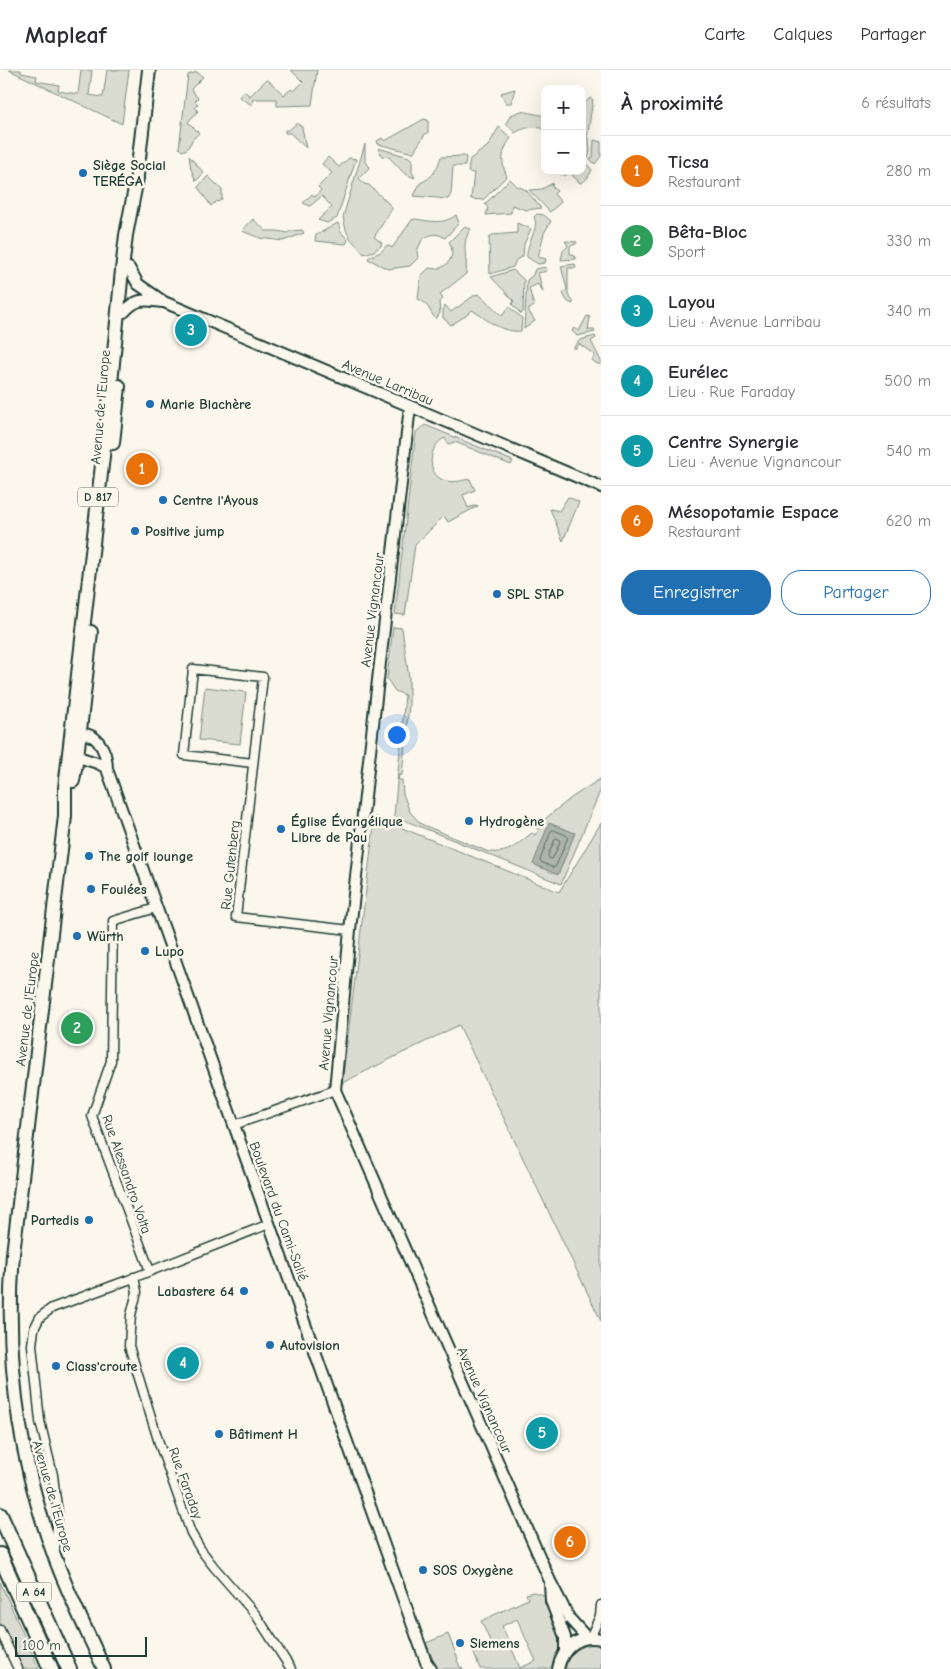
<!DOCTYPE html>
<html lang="fr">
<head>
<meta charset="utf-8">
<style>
  :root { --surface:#fff; --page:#f7f7f7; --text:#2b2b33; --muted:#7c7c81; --line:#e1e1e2; --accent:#1f6fb2 }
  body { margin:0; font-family:"Comic Neue",sans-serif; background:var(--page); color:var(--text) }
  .controls { position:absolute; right:15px; top:15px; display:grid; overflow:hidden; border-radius:10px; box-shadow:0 5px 20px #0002 }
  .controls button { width:45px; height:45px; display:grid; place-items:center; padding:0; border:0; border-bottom:1px solid var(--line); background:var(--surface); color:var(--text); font:25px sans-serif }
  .scale { position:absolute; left:15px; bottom:12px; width:132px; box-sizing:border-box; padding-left:5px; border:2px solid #1f3d34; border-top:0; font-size:14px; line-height:18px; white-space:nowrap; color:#1f3d34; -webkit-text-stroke:4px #fbf7ec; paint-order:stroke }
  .you { position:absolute; left:396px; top:664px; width:18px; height:18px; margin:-12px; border:4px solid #fff; border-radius:50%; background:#1a73e8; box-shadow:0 0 0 8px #1a73e833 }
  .badge { display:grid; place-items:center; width:32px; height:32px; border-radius:50%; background:var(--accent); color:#fff; font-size:16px; font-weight:700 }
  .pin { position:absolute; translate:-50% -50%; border:2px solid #fff; box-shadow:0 1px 5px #0006 }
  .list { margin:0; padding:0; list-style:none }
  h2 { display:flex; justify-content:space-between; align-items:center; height:65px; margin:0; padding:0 20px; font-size:21px }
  h2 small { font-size:16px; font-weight:400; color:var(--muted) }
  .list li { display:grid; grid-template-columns:32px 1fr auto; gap:15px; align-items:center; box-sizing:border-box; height:70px; padding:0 20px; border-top:1px solid var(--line) }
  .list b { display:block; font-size:19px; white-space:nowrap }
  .list p { margin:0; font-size:16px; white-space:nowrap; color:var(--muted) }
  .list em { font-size:16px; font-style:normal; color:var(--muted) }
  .actions { display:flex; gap:10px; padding:15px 20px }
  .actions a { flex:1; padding:11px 0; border:1px solid var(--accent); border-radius:20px; text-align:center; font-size:18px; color:var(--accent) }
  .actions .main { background:var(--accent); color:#fff }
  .map { position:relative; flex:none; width:601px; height:1599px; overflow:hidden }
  header { display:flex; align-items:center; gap:30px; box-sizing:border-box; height:70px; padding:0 25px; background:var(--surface); border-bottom:1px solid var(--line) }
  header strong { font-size:24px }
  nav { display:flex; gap:28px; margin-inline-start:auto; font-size:18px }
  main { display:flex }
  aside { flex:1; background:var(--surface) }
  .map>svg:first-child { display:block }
  .green { fill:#dbdcd1; stroke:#7d8c82; fill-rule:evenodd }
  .water { fill:#adb4aa; stroke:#74847b }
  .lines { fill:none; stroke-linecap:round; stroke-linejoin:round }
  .shore { stroke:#586d63; stroke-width:1 }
  .minor-casing { stroke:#1f3d34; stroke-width:11 }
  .tertiary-casing { stroke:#1f3d34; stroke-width:14 }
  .primary-casing { stroke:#1f3d34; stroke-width:16 }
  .motorway-casing { stroke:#1f3d34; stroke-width:18 }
  .minor { stroke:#fbf7ec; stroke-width:8 }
  .tertiary { stroke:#fbf7ec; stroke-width:10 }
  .primary { stroke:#fbf7ec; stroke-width:12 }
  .motorway { stroke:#fbf7ec; stroke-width:14 }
  .poi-dot { fill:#1f6fb2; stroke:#fbf7ec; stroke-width:2 }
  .labels { text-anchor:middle; stroke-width:5; stroke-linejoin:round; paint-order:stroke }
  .shield { fill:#fbf7ec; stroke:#61756b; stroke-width:1 }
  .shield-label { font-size:12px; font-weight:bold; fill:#1f3d34 }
  .poi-label { font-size:14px; font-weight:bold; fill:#1f3d34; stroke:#fbf7ec; text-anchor:start }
  .street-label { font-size:14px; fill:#1f3d34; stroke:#fbf7ec }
</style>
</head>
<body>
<header>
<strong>Mapleaf</strong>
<nav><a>Carte</a><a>Calques</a><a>Partager</a></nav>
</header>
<main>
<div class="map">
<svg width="601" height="1599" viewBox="0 0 601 1599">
  <rect width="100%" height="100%" fill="#fbf7ec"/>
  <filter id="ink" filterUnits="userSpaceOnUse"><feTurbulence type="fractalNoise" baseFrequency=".02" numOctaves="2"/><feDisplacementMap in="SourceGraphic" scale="10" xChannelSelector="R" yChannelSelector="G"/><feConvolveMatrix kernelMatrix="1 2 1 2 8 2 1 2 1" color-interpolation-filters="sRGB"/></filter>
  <g filter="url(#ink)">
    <!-- green -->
    <path class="green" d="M9 0H21V3L37 6 36 11 59 15 58 21 78 24 81 0H92L89 25 103 27 107 0H129L122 54Z
      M291 0H317L312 35 277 36V29H253L252 35 239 27 244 21 250 26 267 9 284 25 291 19 294 21 303 12Z
      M197 2 203 7 191 19 198 28 195 31 198 34 195 37 198 41 188 52 199 63 193 69 187 79 182 81 179 78 188 5Z
      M515 19 511 33H506L501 23Z
      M590 28 593 30 587 68 589 69C589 75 592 82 588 88L582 80V36Z
      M521 41 545 46V59C534 56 524 57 515 63L506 53 511 45Z
      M424 49 428 50V63L425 64 413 83 378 74 377 71 382 68 385 71Z
      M297 53 302 57 306 78 290 63H285V60H289Z
      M499 57 511 68C502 80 500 92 507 106L483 130 471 129 474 103 468 102 470 89 488 76Z
      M594 70 601 72V86L595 94 590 89 593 87Z
      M365 74V92L370 97 359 108 364 114 369 115 391 136 392 139 374 167 382 173 381 176 374 181 364 184 350 168 346 160 343 147Z
      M378 78 409 87 412 90V102L415 108 405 104 389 87 382 86Z
      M189 86 204 103 196 111 191 99Z
      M464 86 466 87 465 96H453L451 124 448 129 414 126 420 113C433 108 437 99 441 87Z
      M328 87 339 97 349 88 356 89 337 148 327 153 318 150 332 137 322 126 310 136 303 133 312 124 315 127 321 120 318 117 332 103 322 94Z
      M582 89 592 100C589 105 587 111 580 113L569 102 565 106 564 104 561 105 563 101H582Z
      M208 106 222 120V129L218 132 217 131 211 136 198 117Z
      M510 109 517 116 526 120 541 138 526 140 512 135 511 143 486 145 488 138 485 134Z
      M553 113 552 116 557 121 554 124 561 132 550 142 529 120 542 119Z
      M537 144 544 145 551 151 544 163 538 187 546 189 545 193 538 194 527 187C526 172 540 159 534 147Z
      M456 145 459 153 445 168C437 162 429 164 422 170L417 181 418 188 410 196 388 199 368 189 369 187 381 182 387 175 392 178 412 150 415 149C430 151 444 155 456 145Z
      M253 149 266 161H277L288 163 290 161 302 160 304 163 283 171 260 168 242 161Z
      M338 153 341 162 348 170 346 174 315 171 316 165Z
      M517 153 531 159 524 174 523 186 516 190 513 197 490 204 489 168 492 165 517 163Z
      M464 157 471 159C460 172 468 188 466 204L440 224 443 229 439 232 440 243 436 249C429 242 429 233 418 229L421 206 429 198C445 202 458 187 449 172Z
      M565 171 577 172 576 174 570 176V184L574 185 576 189 561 190 563 181 568 176Z
      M575 194 576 198H568V225L573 231V234L568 232 563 224 567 219 561 196Z
      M546 197 547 201 538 203 543 222 538 214 529 218 534 236 528 240 535 251 524 259 527 210 533 205 535 199Z
      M513 200 524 210 523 242 521 244 512 234 514 231 491 207Z
      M479 224 502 246 509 237 522 248 521 261C501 263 488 250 472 240L467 245 451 255 443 248V240L445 235 451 242 475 225Z
      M587 246 590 247 588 260H594L595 262 577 266 572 261 574 258 579 261Z
      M595 266 596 268 591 271 601 291V294H597L592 290 595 285 579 274 575 279 573 278 580 270Z
      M425 355 513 391 511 395 455 372 448 374 445 368C428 375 425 406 446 411 454 413 463 410 470 409L475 420 463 425 468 438 477 435 478 436 448 452 444 446 415 475 405 545 395 544 416 362Z
      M568 427 579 432 563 471 550 439 559 441Z
      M393 557 402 558 409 608V635L402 705H399L398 710H402L403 724 410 742 421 754 489 782C510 784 516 775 532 763L535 765 539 760 535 757 571 728 600 709 601 719 561 814 394 746 405 625 395 621 387 609Z
      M205 617 246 622 240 674 199 670Z
      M375 747 559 822 601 753V1251L459 955 342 1013Z
      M0 1512 39 1599H21L0 1554Z
      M533 1522 544 1525C548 1534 562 1561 562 1570 562 1581 555 1591 549 1599H480L473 1581 491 1573 481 1551 528 1529 526 1524ZM517 1549 536 1591 520 1598 502 1556Z
      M448 1564 458 1589 457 1590 460 1597H462L463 1599H437L426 1573Z
      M593 1574 601 1576V1599H566C567 1584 579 1576 593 1574Z"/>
    <!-- water -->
    <path class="water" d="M549 753 575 763 558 805 533 794Z"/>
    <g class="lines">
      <!-- shore -->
      <path class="shore" d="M554 760 566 765 568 767 556 796 554 798 541 792 540 790 551 761Z
        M556 768 559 769 560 772 553 788 550 789 548 786Z"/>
      <!-- minor casing -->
      <g class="minor-casing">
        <path id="minor" d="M253 693 184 685 193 599 263 607 236 847 350 860
          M234 1055 335 1020
          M150 1201 92 1046 111 991 113 851 156 838
          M134 1207 137 1222 131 1245 129 1276 160 1376 191 1463 201 1480 214 1497 256 1545 291 1599
          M55 1481 58 1443 55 1422 53 1405 40 1351 32 1275 34 1259 40 1247 52 1238 128 1210 269 1154
          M0 1560 18 1599
          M590 1568 600 1546 601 1535"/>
      </g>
      <!-- tertiary casing -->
      <g class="tertiary-casing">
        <path id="tertiary" d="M129 198 138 214 164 232 601 417
          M124 242C138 227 144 230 163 232
          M410 337 378 610 350 860 335 1020 550 1511 569 1548 587 1568
          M74 666C96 657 107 681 107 699L386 1481 426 1592 431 1599
          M73 683C82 692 97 689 107 699
          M550 1514 551 1531 565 1567V1581
          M558 1599C562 1578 579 1564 601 1569"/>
      </g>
      <!-- primary casing -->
      <g class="primary-casing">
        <path id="primary" d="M136 114 149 0
          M113 373 119 316
          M73 711 77 687 91 562
          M104 1599C87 1561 68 1524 54 1485 18 1387 5 1287 13 1184L65 746V718L109 334 122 200 126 165 137 108"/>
      </g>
      <!-- motorway casing -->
      <g class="motorway-casing">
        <path id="motorway" d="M0 1445 69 1599
          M0 1485 51 1599"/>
      </g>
      <!-- minor -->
      <use href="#minor" class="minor"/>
      <!-- tertiary -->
      <use href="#tertiary" class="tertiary"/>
      <!-- primary -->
      <use href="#primary" class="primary"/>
      <!-- motorway -->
      <use href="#motorway" class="motorway"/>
    </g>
  </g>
  <!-- markers -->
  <g class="poi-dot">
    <circle cx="83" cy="103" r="5"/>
    <circle cx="150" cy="334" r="5"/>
    <circle cx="163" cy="430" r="5"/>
    <circle cx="135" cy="461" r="5"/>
    <circle cx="497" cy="524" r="5"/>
    <circle cx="469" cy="751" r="5"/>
    <circle cx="281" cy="759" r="5"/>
    <circle cx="89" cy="786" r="5"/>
    <circle cx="91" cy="819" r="5"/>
    <circle cx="77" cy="866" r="5"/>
    <circle cx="145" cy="881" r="5"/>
    <circle cx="89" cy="1150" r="5"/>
    <circle cx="244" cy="1221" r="5"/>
    <circle cx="270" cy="1275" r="5"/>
    <circle cx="56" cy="1296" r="5"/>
    <circle cx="219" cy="1364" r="5"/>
    <circle cx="423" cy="1500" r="5"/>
    <circle cx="460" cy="1573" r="5"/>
  </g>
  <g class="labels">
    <!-- shield labels -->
    <g class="shield">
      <rect x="78" y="417.5" width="40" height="19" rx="4"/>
      <rect x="16.5" y="1512.5" width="35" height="19" rx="4"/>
    </g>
    <g class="shield-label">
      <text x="98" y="431">D 817</text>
      <text x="34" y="1526">A 64</text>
    </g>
    <!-- poi labels -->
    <g class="poi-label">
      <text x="93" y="100">Siège Social<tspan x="93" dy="16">TERÉGA</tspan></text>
      <text x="160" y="339">Marie Blachère</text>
      <text x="173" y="435">Centre l'Ayous</text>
      <text x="145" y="466">Positive jump</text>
      <text x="507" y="529">SPL STAP</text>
      <text x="291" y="756">Église Évangélique<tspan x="291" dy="16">Libre de Pau</tspan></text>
      <text x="479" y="756">Hydrogène</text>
      <text x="99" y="791">The golf lounge</text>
      <text x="101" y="824">Foulées</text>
      <text x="87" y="871">Würth</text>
      <text x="155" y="886">Lupo</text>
      <text x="79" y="1155" text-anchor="end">Partedis</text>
      <text x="234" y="1226" text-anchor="end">Labastere 64</text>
      <text x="280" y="1280">Autovision</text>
      <text x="66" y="1301">Class'croute</text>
      <text x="229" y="1369">Bâtiment H</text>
      <text x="433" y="1505">SOS Oxygène</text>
      <text x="470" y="1578">Siemens</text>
    </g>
    <!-- street labels -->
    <g class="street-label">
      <text transform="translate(388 312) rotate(23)" y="5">Avenue Larribau</text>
      <text transform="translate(100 337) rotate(-85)" y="5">Avenue de l'Europe</text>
      <text transform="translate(372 540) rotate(-83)" y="5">Avenue Vignancour</text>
      <text transform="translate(230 795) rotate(-84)" y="5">Rue Gutenberg</text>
      <text transform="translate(27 939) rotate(-83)" y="5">Avenue de l'Europe</text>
      <text transform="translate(328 943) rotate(-85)" y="5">Avenue Vignancour</text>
      <text transform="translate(127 1104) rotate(71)" y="5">Rue Alessandro Volta</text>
      <text transform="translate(279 1141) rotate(70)" y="5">Boulevard du Cami-Salié</text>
      <text transform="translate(485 1330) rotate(66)" y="5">Avenue Vignancour</text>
      <text transform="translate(186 1413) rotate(70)" y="5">Rue Faraday</text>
      <text transform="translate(53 1426) rotate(74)" y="5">Avenue de l'Europe</text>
    </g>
  </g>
</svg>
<div class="controls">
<button>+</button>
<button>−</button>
</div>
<div class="scale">100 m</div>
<div class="you"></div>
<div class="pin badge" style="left:142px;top:399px;background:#e8710a">1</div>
<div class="pin badge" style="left:77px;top:958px;background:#2e9e5b">2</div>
<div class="pin badge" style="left:191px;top:260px;background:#0f9aa8">3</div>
<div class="pin badge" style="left:183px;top:1293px;background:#0f9aa8">4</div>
<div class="pin badge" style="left:542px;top:1363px;background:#0f9aa8">5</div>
<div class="pin badge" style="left:570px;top:1472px;background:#e8710a">6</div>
</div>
<aside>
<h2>À proximité<small>6 résultats</small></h2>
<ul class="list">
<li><span class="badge" style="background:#e8710a">1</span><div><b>Ticsa</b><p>Restaurant</p></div><em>280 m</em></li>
<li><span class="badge" style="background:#2e9e5b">2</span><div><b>Bêta-Bloc</b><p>Sport</p></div><em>330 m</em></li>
<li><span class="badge" style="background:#0f9aa8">3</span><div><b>Layou</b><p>Lieu · Avenue Larribau</p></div><em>340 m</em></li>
<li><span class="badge" style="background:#0f9aa8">4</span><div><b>Eurélec</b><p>Lieu · Rue Faraday</p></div><em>500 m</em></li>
<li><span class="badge" style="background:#0f9aa8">5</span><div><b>Centre Synergie</b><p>Lieu · Avenue Vignancour</p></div><em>540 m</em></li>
<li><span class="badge" style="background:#e8710a">6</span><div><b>Mésopotamie Espace</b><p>Restaurant</p></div><em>620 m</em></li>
</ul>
<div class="actions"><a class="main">Enregistrer</a><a>Partager</a></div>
</aside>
</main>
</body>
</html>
